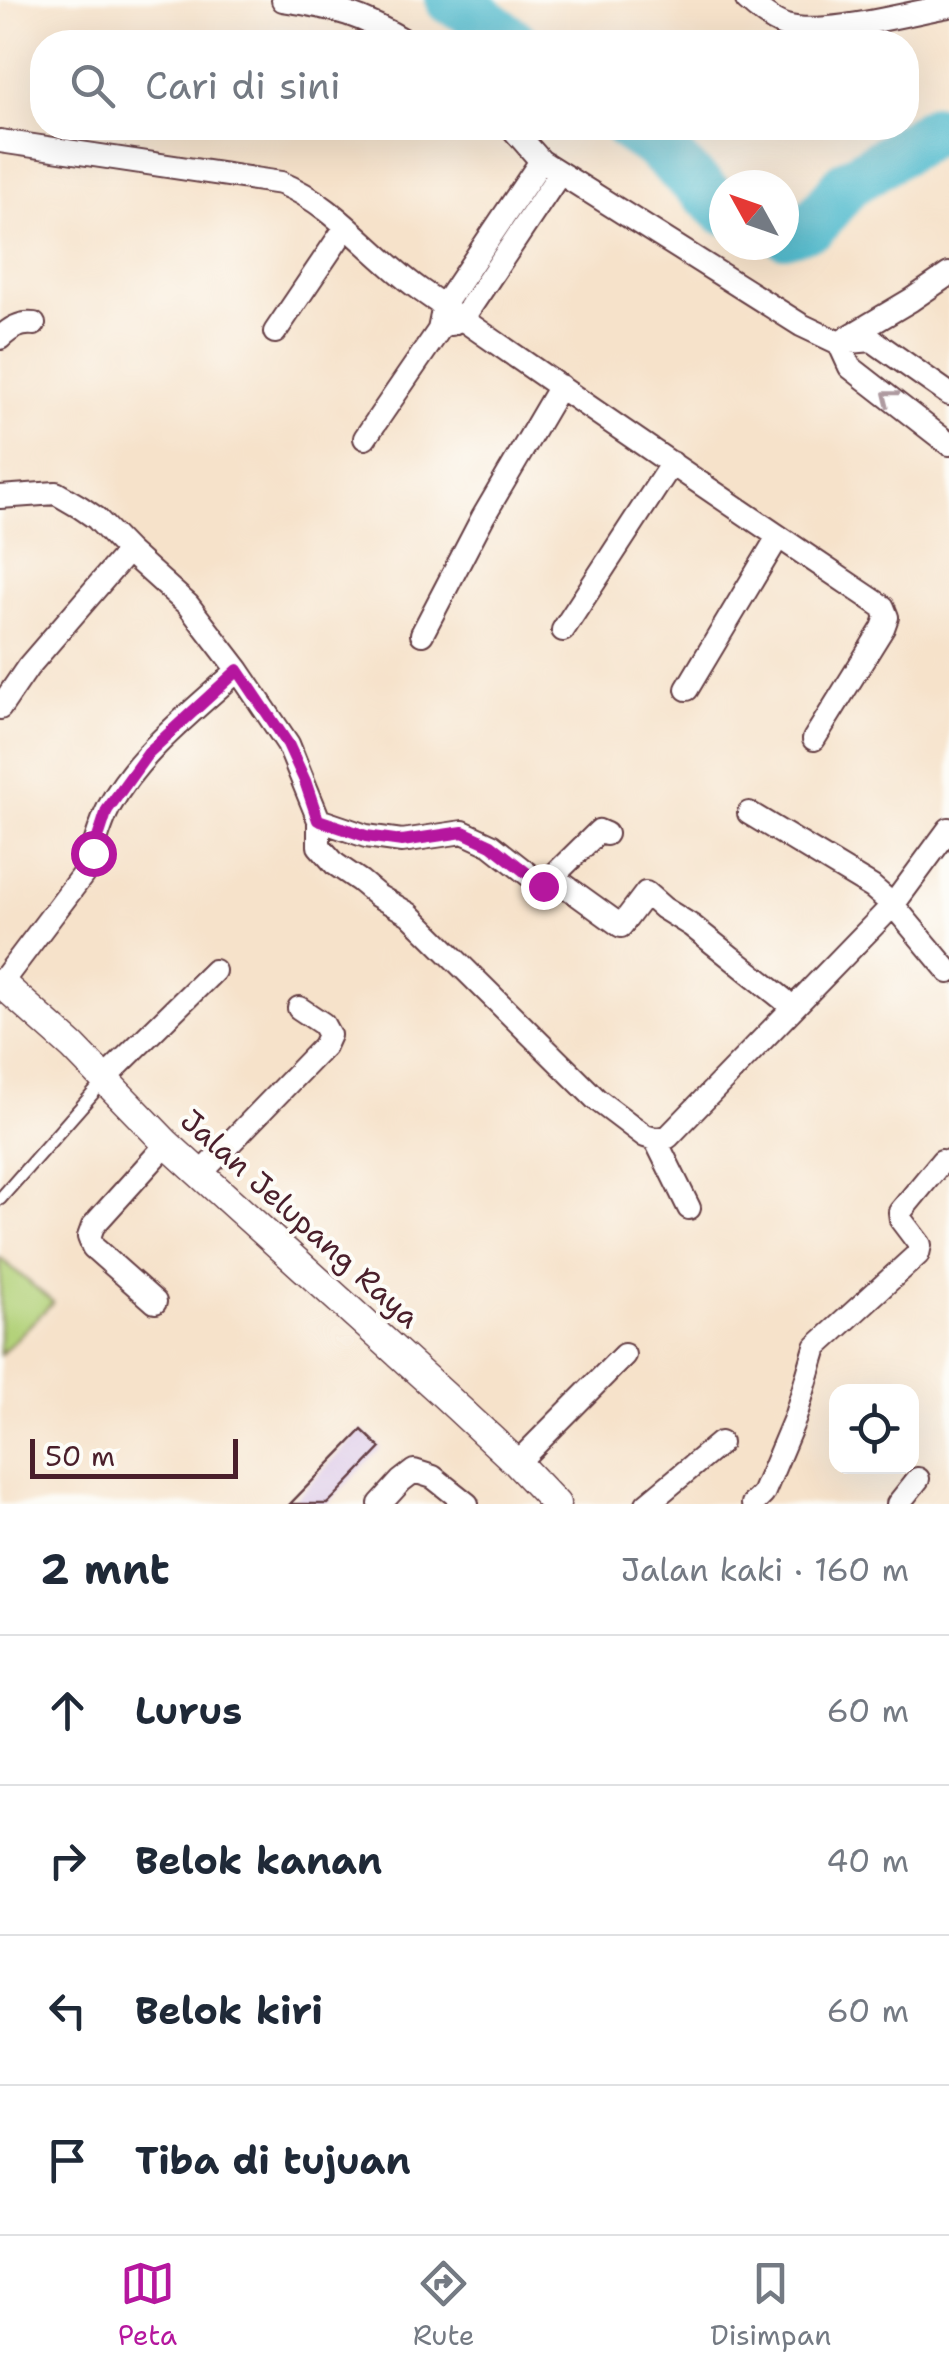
<!DOCTYPE html>
<html lang="id">
<head>
<meta charset="utf-8">
<style>
  :root { --surface:#fff; --page:#f2f2f3; --text:#1f2937; --muted:#747a83; --line:#e0e1e3; --accent:#b5179e }
  body { margin:0; font-family:"Shantell Sans",sans-serif; background:var(--page); color:var(--text) }
  .controls { position:absolute; right:30px; bottom:30px; display:grid; overflow:hidden; border-radius:20px; box-shadow:0 10px 40px #0002 }
  .controls button { width:90px; height:90px; display:grid; place-items:center; padding:0; border:0; border-bottom:2px solid var(--line); background:var(--surface); color:var(--text); font:50px sans-serif }
  .compass { position:absolute; left:709px; top:170px; width:90px; height:90px; border-radius:50%; background:var(--surface); box-shadow:0 10px 40px #0002; rotate:310deg }
  .scale { position:absolute; left:30px; bottom:25px; width:208px; box-sizing:border-box; padding-left:10px; border:5px solid #4a1f2b; border-top:0; font-size:28px; line-height:35px; white-space:nowrap; color:#4a1f2b; -webkit-text-stroke:8px #fdfcf7; paint-order:stroke }
  .stop { position:absolute; width:30px; height:30px; margin:-22px; border:8px solid #b5179e; border-radius:50%; background:#fff }
  .stop.end { background:#b5179e; border-color:#fff; box-shadow:0 2px 10px #0008 }
  .list { margin:0; padding:0; list-style:none }
  h2 { display:flex; justify-content:space-between; align-items:center; height:130px; margin:0; padding:0 40px; font-size:42px }
  h2 small { font-size:32px; font-weight:400; color:var(--muted) }
  .list li { display:grid; grid-template-columns:65px 1fr auto; gap:30px; align-items:center; box-sizing:border-box; height:150px; padding:0 40px; border-top:2px solid var(--line) }
  .list b { display:block; font-size:38px; white-space:nowrap }
  .list em { font-size:32px; font-style:normal; color:var(--muted) }
  .icon { flex:none; width:55px; height:55px; fill:none; stroke:currentColor; stroke-width:2; stroke-linecap:round; stroke-linejoin:round }
  .map { position:relative; flex:none; width:949px; height:1504px; overflow:hidden }
  .search { position:absolute; background:var(--surface); box-shadow:0 10px 40px #0002; left:30px; right:30px; top:30px; height:110px; display:flex; align-items:center; gap:25px; box-sizing:border-box; padding:0 35px; border-radius:40px; color:var(--muted); font-size:38px }
  .sheet { height:730px; background:var(--surface) }
  nav { display:flex; justify-content:space-around; align-items:center; box-sizing:border-box; height:140px; border-top:2px solid var(--line); background:var(--surface); font-size:28px; color:var(--muted) }
  nav a { display:grid; justify-items:center; gap:5px }
  nav .on { color:var(--accent) }
  .map>svg:first-child { display:block }
  .green { fill:#b3d27a; stroke:#7e7852; stroke-width:2.5 }
  .lines { fill:none; stroke-linecap:round; stroke-linejoin:round }
  .river { stroke:#51bbce; stroke-width:50 }
  .building { fill:#d0b7e3 }
  .service-casing { stroke:#643c43; stroke-width:15 }
  .minor-casing { stroke:#643c43; stroke-width:26 }
  .tertiary-casing { stroke:#643c43; stroke-width:31 }
  .service { stroke:#fff; stroke-width:11 }
  .minor { stroke:#fff; stroke-width:22 }
  .tertiary { stroke:#fff; stroke-width:28 }
  .oneway { stroke:#ae9aa0 }
  .route { stroke:#b5179e; stroke-width:12 }
  .labels { text-anchor:middle; stroke-width:8; stroke-linejoin:round; paint-order:stroke }
  .street-label { font-size:30px; fill:#4a1f2b; stroke:#fdfcf7 }
</style>
</head>
<body>
<div class="map">
<svg width="949" height="1504" viewBox="0 0 949 1504">
  <rect width="100%" height="100%" fill="#fdfcf7"/>
  <filter id="ink" filterUnits="userSpaceOnUse"><feTurbulence type="fractalNoise" baseFrequency=".01" numOctaves="2"/><feDisplacementMap in="SourceGraphic" scale="20" xChannelSelector="R" yChannelSelector="G"/><feConvolveMatrix kernelMatrix="1 2 1 2 8 2 1 2 1" color-interpolation-filters="sRGB"/></filter>
  <filter id="wash" filterUnits="userSpaceOnUse"><feTurbulence type="fractalNoise" baseFrequency=".0048" numOctaves="4" result="noise"/><feDisplacementMap in="SourceGraphic" scale="40" xChannelSelector="R" yChannelSelector="G"/><feGaussianBlur stdDeviation="2.25" result="paint"/><feColorMatrix in="noise" values="0 0 0 0 0 0 0 0 0 0 0 0 0 0 0 0 0 1.4 0 .05"/><feComposite in="paint" operator="in"/></filter>
  <g filter="url(#wash)">
    <rect width="100%" height="100%" fill="#f6e2ca"/>
    <!-- green -->
    <path class="green" d="M0 1258 53 1302 0 1355Z"/>
    <g class="lines">
      <!-- river -->
      <path class="river" d="M450 0 465 7 513 42
        M629 128 655 145 724 210
        M784 233 813 225 847 184 934 130H949"/>
    </g>
    <g id="blocks">
      <!-- building -->
      <path class="building" d="M362 1430 381 1448 333 1498 327 1504H290Z"/>
    </g>
  </g>
  <g filter="url(#ink)">
    <use href="#blocks" fill-opacity="0" stroke="#643c43" stroke-width="2.5"/>
    <g class="lines">
      <!-- service casing -->
      <g class="service-casing">
        <path id="service" d="M0 1199 103 1082"/>
      </g>
      <!-- minor casing -->
      <g class="minor-casing">
        <path id="minor" d="M283 0C334 7 363 16 407 42
          M747 0C758 10 771 21 786 26 823 37 908 13 949 6
          M512 128 541 161 801 325 839 343 872 340 949 394
          M0 141 281 183C335 205 371 255 419 289 572 396 727 502 883 607L887 617 883 628 814 739
          M451 324 463 318 560 173
          M275 332 346 227
          M0 338C10 329 20 322 34 324
          M847 338 911 300 949 274
          M839 343 850 367 949 444
          M365 438 439 330 444 305 541 161
          M0 497 56 493 80 507 96 518 128 551 188 605 238 670 288 744 319 820V846L335 864 360 881 378 896 409 914 596 1099 645 1136 655 1139 668 1137 893 905 949 829
          M563 630 672 463
          M422 634 483 517 560 386
          M687 689 778 537
          M0 708 28 667 128 551
          M749 813 872 887 893 905 949 972
          M319 820 366 836 402 841 463 832 491 845 543 886 599 831 606 834
          M553 877 621 926 646 893 663 908 692 926 783 999 792 1009
          M1 983 84 873C94 852 98 828 109 807 139 752 193 712 238 670
          M105 1078 214 971
          M655 1139 689 1208
          M200 1174 324 1046 329 1035 323 1024 299 1008
          M155 1302 93 1247 89 1237 93 1226 167 1144
          M517 1463 624 1355
          M380 1504 401 1481 414 1471 433 1477 467 1504
          M647 1504 720 1443
          M753 1504 763 1494 795 1418 816 1347 918 1254 920 1245 901 1220 900 1212 942 1161
          M898 1504 918 1479"/>
      </g>
      <!-- tertiary casing -->
      <g class="tertiary-casing">
        <path id="tertiary" d="M0 982 73 1047 167 1144 443 1394 517 1463 556 1504"/>
      </g>
      <!-- service -->
      <use href="#service" class="service"/>
      <!-- minor -->
      <use href="#minor" class="minor"/>
      <!-- tertiary -->
      <use href="#tertiary" class="tertiary"/>
    </g>
    <!-- one-way arrows -->
    <defs><path id="oneway-chevron" d="M-2-3.5L2.5 0L-2 3.5" fill="none" stroke-width="1.6" stroke-linecap="round" stroke-linejoin="round" transform="scale(2.5)"/></defs>
    <use class="oneway" href="#oneway-chevron" transform="translate(889 397) rotate(-142)"/>
  </g>
  <g class="lines" filter="url(#ink)">
    <!-- route -->
    <path class="route" d="M93 853 107 810 148 753 238 670 288 744 305 781 318 820 366 836 402 841 463 832 491 845 543 886"/>
  </g>
  <g class="labels">
    <!-- street labels -->
    <g class="street-label">
      <text transform="translate(300 1219) rotate(42)" y="10">Jalan Jelupang Raya</text>
    </g>
  </g>
</svg>
<div class="controls">
<button><svg class="icon" aria-label="locate" viewBox="0 0 24 24"><circle cx="12" cy="12" r="6"/><path d="M12 2v4M12 18v4M2 12h4M18 12h4"/></svg></button>
</div>
<svg class="compass" viewBox="-18 -18 36 36"><path d="M0-13l5 13h-10z" fill="#e53935"/><path d="M0 13l5-13h-10z" fill="#747a83"/></svg>
<div class="scale">50 m</div>
<div class="stop" style="left:93px;top:853px"></div>
<div class="stop end" style="left:543px;top:886px"></div>
<div class="search"><svg class="icon" aria-label="search" viewBox="0 0 24 24"><circle cx="10" cy="10" r="6"/><path d="M15 15l6 6"/></svg>Cari di sini</div>
</div>
<section class="sheet">
<h2>2 mnt<small>Jalan kaki · 160 m</small></h2>
<ul class="list">
<li><svg class="icon" aria-label="ahead" viewBox="0 0 24 24"><path d="M12 20V5M6 11l6-6 6 6"/></svg><div><b>Lurus</b></div><em>60 m</em></li>
<li><svg class="icon" aria-label="right" viewBox="0 0 24 24"><path d="M7 20v-9h11M14 6l5 5-5 5"/></svg><div><b>Belok kanan</b></div><em>40 m</em></li>
<li><svg class="icon" aria-label="left" viewBox="0 0 24 24"><path d="M17 20v-9H6M10 6l-5 5 5 5"/></svg><div><b>Belok kiri</b></div><em>60 m</em></li>
<li><svg class="icon" aria-label="arrive" viewBox="0 0 24 24"><path d="M6 21V4h12l-3 4 3 4H6"/></svg><div><b>Tiba di tujuan</b></div></li>
</ul>
</section>
<nav>
<a class="on"><svg class="icon" aria-label="map" viewBox="0 0 24 24"><path d="M3 6l6-2 6 2 6-2v14l-6 2-6-2-6 2zM9 4v14M15 6v14"/></svg>Peta</a>
<a><svg class="icon" aria-label="directions" viewBox="0 0 24 24"><path d="M12 3l9 9-9 9-9-9zM9 14v-3h6M13 9l2 2-2 2"/></svg>Rute</a>
<a><svg class="icon" aria-label="saved" viewBox="0 0 24 24"><path d="M7 4h10v16l-5-4-5 4z"/></svg>Disimpan</a>
</nav>
</body>
</html>
